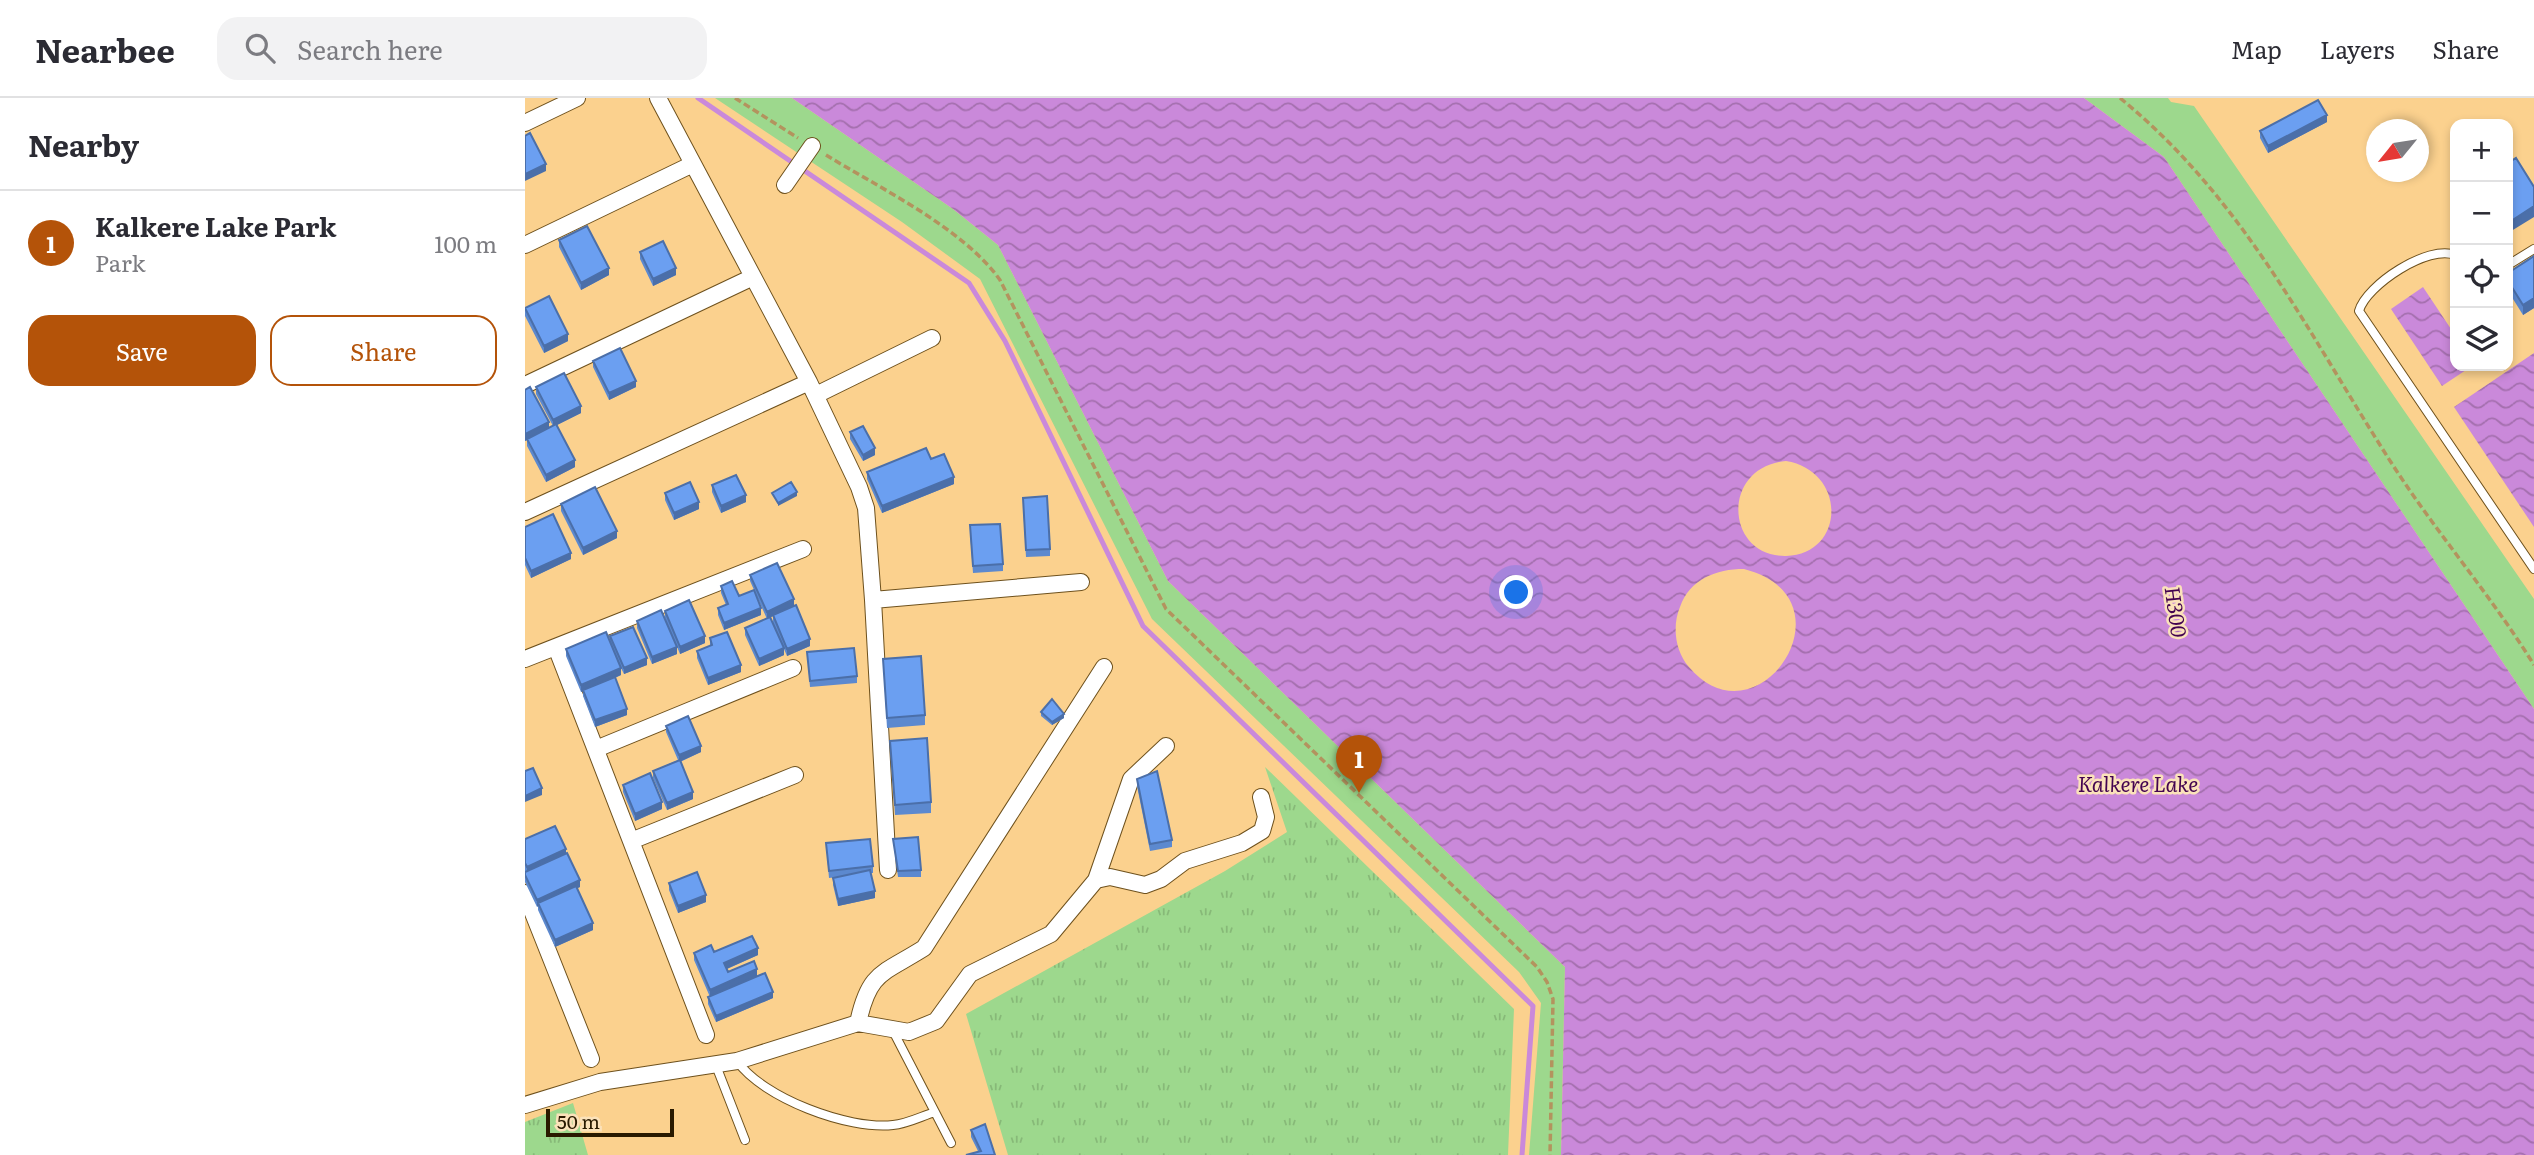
<!DOCTYPE html>
<html lang="en">
<head>
<meta charset="utf-8">
<style>
  :root { --surface:#fff; --page:#f2f2f3; --text:#2b2b33; --muted:#7c7c81; --line:#e1e1e2; --accent:#b45309 }
  body { margin:0; font-family:Literata,serif; background:var(--page); color:var(--text) }
  .controls { position:absolute; right:21px; top:21px; display:grid; overflow:hidden; border-radius:14px; box-shadow:0 4px 10px #0003 }
  .controls button { width:63px; height:63px; display:grid; place-items:center; padding:0; border:0; border-bottom:2px solid var(--line); background:var(--surface); color:var(--text); font:35px sans-serif }
  .compass { position:absolute; left:1841px; top:21px; width:63px; height:63px; border-radius:50%; background:var(--surface); box-shadow:0 4px 10px #0003; rotate:240deg }
  .scale { position:absolute; left:21px; bottom:18px; width:128px; box-sizing:border-box; padding-left:7px; border:4px solid #291a00; border-top:0; font-size:19px; line-height:24px; white-space:nowrap; color:#291a00; -webkit-text-stroke:5px #fbe2ba; paint-order:stroke }
  .you { position:absolute; left:992px; top:495px; width:24px; height:24px; margin:-18px; border:5px solid #fff; border-radius:50%; background:#1a73e8; box-shadow:0 0 0 10px #1a73e833 }
  .badge { display:grid; place-items:center; width:46px; height:46px; border-radius:50%; background:var(--accent); color:#fff; font-size:23px; font-weight:700 }
  .pin { position:absolute; translate:-50% -58px; filter:drop-shadow(0 2px 4px #0008) }
  .pin::after { content:''; position:absolute; top:37px; width:24px; height:21px; background:inherit; clip-path:polygon(0 0,100% 0,50% 100%) }
  .list { margin:0; padding:0; list-style:none }
  h2 { display:flex; justify-content:space-between; align-items:center; height:91px; margin:0; padding:0 28px; font-size:30px }
  h2 small { font-size:23px; font-weight:400; color:var(--muted) }
  .list li { display:grid; grid-template-columns:46px 1fr auto; gap:21px; align-items:center; box-sizing:border-box; height:105px; padding:0 28px; border-top:2px solid var(--line) }
  .list b { display:block; font-size:26px; white-space:nowrap }
  .list p { margin:0; font-size:23px; white-space:nowrap; color:var(--muted) }
  .list em { font-size:23px; font-style:normal; color:var(--muted) }
  .actions { display:flex; gap:14px; padding:21px 28px }
  .actions a { flex:1; padding:16px 0; border:2px solid var(--accent); border-radius:21px; text-align:center; font-size:24px; color:var(--accent) }
  .actions .main { background:var(--accent); color:#fff }
  .icon { flex:none; width:38px; height:38px; fill:none; stroke:currentColor; stroke-width:2; stroke-linecap:round; stroke-linejoin:round }
  .map { position:relative; flex:none; width:2009px; height:1057px; overflow:hidden }
  header { display:flex; align-items:center; gap:42px; box-sizing:border-box; height:98px; padding:0 35px; background:var(--surface); border-bottom:2px solid var(--line) }
  header strong { font-size:33px }
  nav { display:flex; gap:38px; margin-inline-start:auto; font-size:24px }
  .search { width:490px; height:63px; background:var(--page); display:flex; align-items:center; gap:18px; box-sizing:border-box; padding:0 24px; border-radius:21px; color:var(--muted); font-size:26px }
  main { display:flex }
  aside { flex:1; background:var(--surface) }
  .map>svg:first-child { display:block }
  .grass { fill:url(#grass-tufts) }
  .park { fill:#9dd88d }
  .water { fill:url(#water-waves); fill-rule:evenodd }
  .lines { fill:none; stroke-linecap:round; stroke-linejoin:round }
  .stream { stroke:#ca89da; stroke-width:5 }
  .lane-casing { stroke:#6e511d; stroke-width:10 }
  .street-casing { stroke:#6e511d; stroke-width:18 }
  .path { stroke:#b3935e; stroke-width:3.5; stroke-dasharray:7 3.5; stroke-linecap:butt }
  .lane { stroke:#fff; stroke-width:8 }
  .street { stroke:#fff; stroke-width:16 }
  .wall { fill:#5c89cf }
  .shaded-wall { fill:#4b6fa9 }
  .building { fill:#6b9ff1; stroke:#4b6fa9; stroke-width:2 }
  .labels { text-anchor:middle; stroke-width:5; stroke-linejoin:round; paint-order:stroke }
  .water-label { font-size:21px; font-style:italic; fill:#430350; stroke:#fbe2ba }
</style>
</head>
<body>
<header>
<strong>Nearbee</strong>
<div class="search"><svg class="icon" aria-label="search" viewBox="0 0 24 24"><circle cx="10" cy="10" r="6"/><path d="M15 15l6 6"/></svg>Search here</div>
<nav><a>Map</a><a>Layers</a><a>Share</a></nav>
</header>
<main>
<aside>
<h2>Nearby<small></small></h2>
<ul class="list">
<li><span class="badge">1</span><div><b>Kalkere Lake Park</b><p>Park</p></div><em>100 m</em></li>
</ul>
<div class="actions"><a class="main">Save</a><a>Share</a></div>
</aside>
<div class="map">
<svg width="2009" height="1057" viewBox="0 0 2009 1057">
  <defs>
    <pattern id="grass-tufts" width="24" height="20" patternUnits="userSpaceOnUse" patternTransform="scale(1.75)"><rect width="24" height="20" fill="#9dd88d"/><path d="M3 7l-1-3M5 7V3M7 7l1-3M15 17l-1-3M17 17v-4M19 17l1-3" fill="none" stroke="#87b978"/></pattern>
    <pattern id="water-waves" width="16" height="10" patternUnits="userSpaceOnUse" patternTransform="scale(1.75)"><rect width="16" height="10" fill="#ca89da"/><path d="M0 5q4-4 8 0t8 0" fill="none" stroke="#a46fae"/></pattern>
  </defs>
  <rect width="100%" height="100%" fill="#fbd18e"/>
  <!-- grass -->
  <path class="grass" d="M740 669 989 911 983 1057H483L441 916 700 773 762 734Z
    M48 1005 63 1057H0V1024Z"/>
  <!-- park -->
  <path class="park" d="M190 0H267L428 111 473 147 643 483 1040 869 1036 1057H1004L1016 905 994 874 627 521 455 181 377 124Z
    M1559 0H1643L1646 4 1669 8 2009 501V611L1639 59Z"/>
  <!-- water -->
  <path class="water" d="M267 0H1559L1639 59 2009 611V1057H1036L1040 869 643 483 473 147 428 111ZM1261 363C1322 373 1321 456 1261 458 1200 459 1195 369 1261 363ZM1219 471C1333 500 1233 651 1164 569 1150 553 1147 528 1155 509 1165 481 1191 471 1219 471Z
    M1898 189 1930 237V268H1947L1917 288 1866 211Z
    M2009 255V429L1929 309Z"/>
  <g class="lines">
    <!-- stream -->
    <path class="stream" d="M173 0 444 185 480 243 618 528 1008 908 997 1057"/>
    <!-- lane casing -->
    <g class="lane-casing">
      <path id="lane" d="M1930 157C1904 146 1841 187 1834 213L2009 471
        M1983 167 2009 151
        M367 931 426 1045
        M212 963C238 1000 323 1032 368 1027 382 1026 397 1018 410 1014
        M190 965 220 1042"/>
    </g>
    <!-- street casing -->
    <g class="street-casing">
      <path id="street" d="M133 0 284 284 334 389 341 410 348 502 363 772
        M0 25 52 0
        M260 87 287 48
        M0 147 168 66
        M0 287 228 179
        M291 297 407 240
        M0 414 284 284
        M348 502 556 484
        M31 549 181 937
        M0 561 278 451
        M71 651 268 570
        M106 743 270 677
        M571 782 585 779 620 787 636 781 660 763 717 745 737 733 741 719 736 699
        M0 795 66 961
        M333 925C344 873 358 876 399 850L579 569
        M0 1007 75 984 212 963 333 925 384 934 411 923 445 876 526 836 571 782 606 681 641 648"/>
    </g>
    <!-- path -->
    <path class="path" d="M210 0 273 40
      M1595 0C1721 103 1784 238 1871 372 1915 439 1967 499 2009 567
      M301 57C356 91 438 130 475 182L641 511 1012 869 1022 884 1028 901 1025 1057"/>
    <!-- lane -->
    <use href="#lane" class="lane"/>
    <!-- street -->
    <use href="#street" class="street"/>
  </g>
  <!-- wall -->
  <path class="wall" d="M1802 24 1743 55 1735 40V33Z
    M34 142 84 177 56 192 34 149Z
    M115 154 151 177 128 188 115 161Z
    M2009 158V210L1998 217 1983 193V175Z
    M0 210 43 243 19 255 0 218Z
    M68 263 111 289 84 302 68 269Z
    M11 289 56 315 32 327 50 369 21 384 2 348V342L0 343V292L24 330 28 328 11 296Z
    M325 334 350 357 338 363 325 341Z
    M406 361 429 386 357 415 342 381V374Z
    M187 387 221 404 196 415 187 394Z
    M140 395 174 411 149 422 140 402Z
    M36 406 92 440 58 457 36 413Z
    M498 407 525 451V458L501 459Z
    M0 429 46 461 6 480 0 467Z
    M445 434 478 466V473L448 475Z
    M225 477 269 508 285 548 262 558 259 551V557L234 568 220 537V530L248 524V518L242 521 225 483Z
    M196 488 214 498 236 517 199 532 193 517V510L201 507 196 495Z
    M140 513 180 545 155 556 140 520Z
    M112 523 152 556 127 566 112 530Z
    M85 538 122 567 99 576 96 570V577L90 580 102 617 70 629 58 598V593L56 594 41 558V551L85 545Z
    M185 540 216 574 183 587 172 560V553L185 548Z
    M282 554 332 578V585L285 589Z
    M358 561 400 617V627L362 630Z
    M516 614 539 620 527 627 516 618Z
    M141 628 176 654 155 664 168 701 142 712 128 680V673L153 662 141 634Z
    M365 643 406 704V715L370 717Z
    M612 681 647 742V749L625 753 612 688Z
    M98 687 137 711 110 723 98 694Z
    M0 741 41 755 55 789 52 790 68 832 30 849 13 812V808L12 809 0 784Z
    M368 741 396 772V779H373Z
    M301 745 348 768V775H346L350 800 313 808 308 787V780L312 779 304 780Z
    M144 785 181 804 153 815 144 792Z
    M189 854 233 857 202 871 203 874 232 878 191 896 248 900 191 924 183 906V899H185L169 862V855Z
    M446 1032 470 1057 453 1053 446 1039Z"/>
  <!-- shaded-wall -->
  <path class="shaded-wall" d="M1802 17V24L1743 55V48Z
    M21 66V73L0 83V76Z
    M2009 108V119L1983 135V125Z
    M84 170V177L56 192V185Z
    M151 170V177L128 188V181Z
    M2009 200V210L1998 217V207Z
    M43 236V243L19 255V248Z
    M111 283V289L84 302V295Z
    M56 308V315L28 329V322Z
    M24 324V331L0 343V336Z
    M350 350V357L338 363V357Z
    M50 362V369L21 384V377Z
    M429 379V386L357 415V408Z
    M272 394V398L253 408V405Z
    M221 397V404L196 415V408Z
    M174 404V411L149 422V415Z
    M92 433V440L58 457V450Z
    M46 455V461L6 480V473Z
    M269 501V508L242 521V514Z
    M236 510V517L199 532V525Z
    M180 538V545L155 556V549Z
    M285 541V548L262 558V551Z
    M152 549V556L127 566V559Z
    M259 550V557L234 568V561Z
    M122 560V567L99 576V570Z
    M216 567V574L183 587V580Z
    M96 570V577L56 594V587Z
    M102 611V617L70 629V622Z
    M539 616V620L527 627V624Z
    M176 648V654L154 664V657Z
    M17 690V697L0 704V698Z
    M168 694V701L142 712V705Z
    M137 704V711L110 723V716Z
    M41 751V757L2 775V769Z
    M55 782V789L14 808 13 805V808L12 809V802Z
    M350 793V800L313 808V801Z
    M181 797V804L153 815V808Z
    M68 825V832L30 849V842Z
    M233 850V857L199 872V865Z
    M232 871V878L185 899V892Z
    M248 894V900L191 924V918Z"/>
  <!-- building -->
  <path class="building" d="M1793 2 1802 17 1743 48 1735 33Z
    M5 35 21 66 0 76V38Z
    M1991 60 2009 89V108L1983 125V65Z
    M62 128 84 170 56 185 34 142Z
    M138 143 151 170 128 181 115 154Z
    M2009 158V200L1998 207 1983 183V175Z
    M24 198 43 236 19 248 0 210Z
    M95 250 111 283 84 295 68 263Z
    M39 275 56 308 28 322 11 289Z
    M5 289 24 324 0 336V292Z
    M31 326 50 362 21 377 2 341Z
    M338 328 350 350 338 357 325 334Z
    M401 350 406 361 419 356 429 379 357 408 342 374Z
    M211 377 221 397 196 408 187 387Z
    M165 384 174 404 149 415 140 395Z
    M266 384 272 394 253 405 247 395Z
    M70 389 92 433 58 450 36 406Z
    M522 398 525 451 501 452 498 400Z
    M28 416 46 455 6 473 0 460V429Z
    M475 426 478 466 448 468 445 427Z
    M252 465 269 501 242 514 225 477Z
    M207 483 214 498 229 492 236 510 199 525 193 510 203 506 196 488Z
    M164 502 180 538 155 549 140 513Z
    M271 507 285 541 262 551 248 517Z
    M136 512 152 549 127 559 112 523Z
    M245 519 259 550 234 561 220 530Z
    M108 529 122 560 99 570 85 538Z
    M81 534 96 570 56 587 41 551Z
    M202 534 216 567 183 580 172 553 187 547 185 540Z
    M329 550 332 578 285 583 282 554Z
    M396 558 400 617 362 620 358 561Z
    M90 579 102 611 70 622 58 592Z
    M527 601 539 616 527 624 516 614Z
    M163 618 176 648 154 657 141 628Z
    M402 640 406 704 370 707 365 643Z
    M155 662 168 694 142 705 128 673Z
    M8 670 17 690 0 698V673Z
    M632 673 647 742 625 746 612 681Z
    M125 675 137 704 110 716 98 687Z
    M30 728 41 751 2 769 0 765V741Z
    M393 739 396 772 373 773 368 741Z
    M345 741 348 768 304 773 301 745Z
    M42 755 55 782 12 802 0 777V774Z
    M345 772 350 793 313 801 308 780Z
    M172 774 181 797 153 808 144 785Z
    M51 788 68 825 30 842 13 805Z
    M227 838 233 850 199 865 203 874 229 863 232 871 185 892 169 855 186 847 189 854Z
    M240 875 248 894 191 918 183 899Z
    M460 1026 470 1057H441L456 1053 446 1032Z"/>
  <g class="labels">
    <!-- water labels -->
    <g class="water-label">
      <text transform="translate(1650 514) rotate(82)" y="7">H300</text>
      <text x="1613" y="694">Kalkere Lake</text>
    </g>
  </g>
</svg>
<div class="controls">
<button>+</button>
<button>−</button>
<button><svg class="icon" aria-label="locate" viewBox="0 0 24 24"><circle cx="12" cy="12" r="6"/><path d="M12 2v4M12 18v4M2 12h4M18 12h4"/></svg></button>
<button><svg class="icon" aria-label="layers" viewBox="0 0 24 24"><path d="M12 4l9 5-9 5-9-5zM3 14l9 5 9-5"/></svg></button>
</div>
<svg class="compass" viewBox="-18 -18 36 36"><path d="M0-13l5 13h-10z" fill="#e53935"/><path d="M0 13l5-13h-10z" fill="#7c7c81"/></svg>
<div class="scale">50 m</div>
<div class="you"></div>
<div class="pin badge" style="left:834px;top:695px">1</div>
</div>
</main>
</body>
</html>
